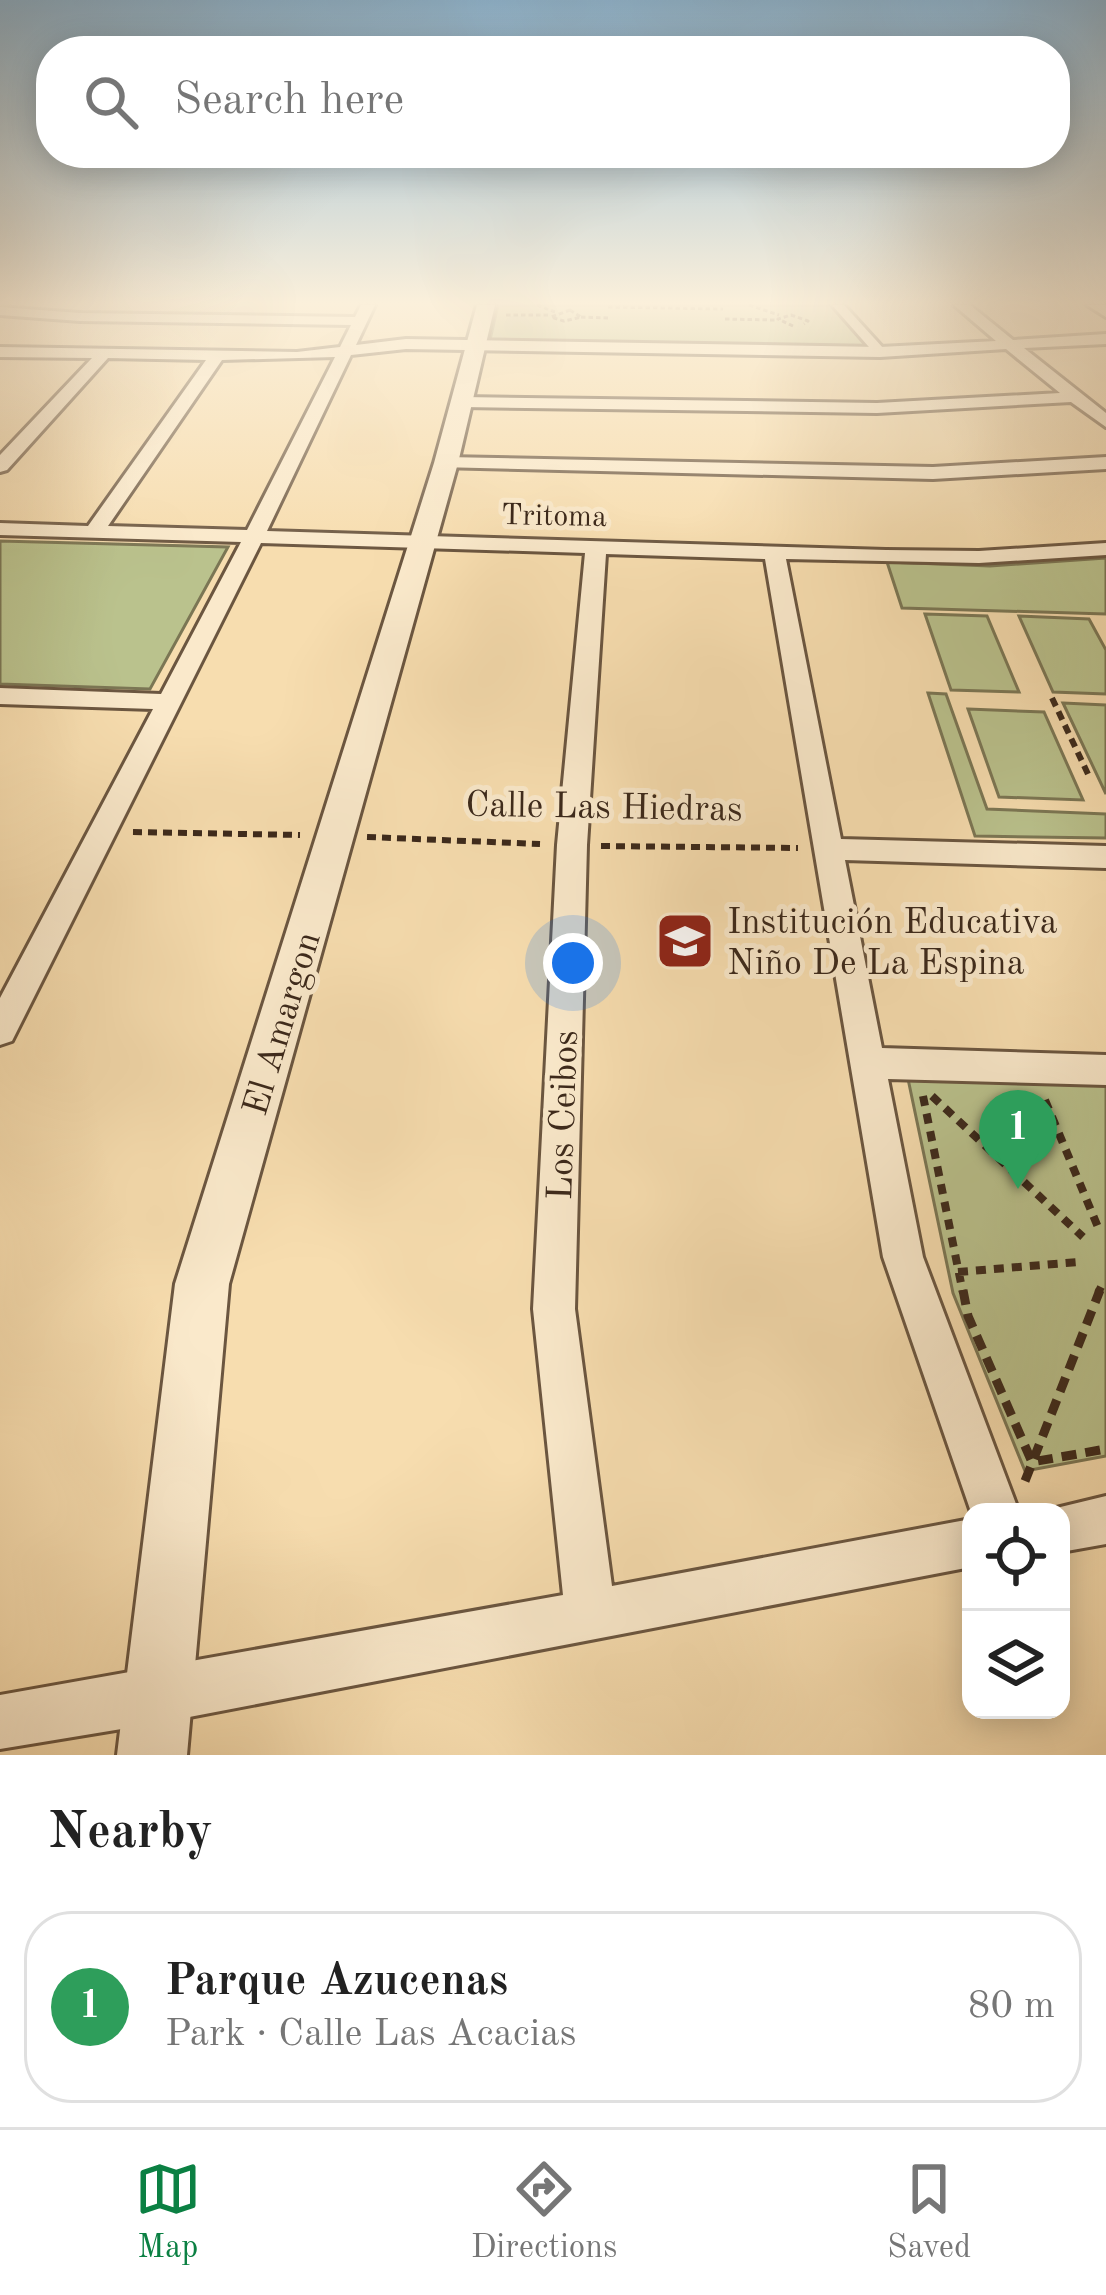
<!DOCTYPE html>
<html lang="en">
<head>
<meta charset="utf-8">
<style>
  :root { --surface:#fff; --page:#f2f2f2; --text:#222; --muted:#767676; --line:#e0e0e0; --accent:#0b8043 }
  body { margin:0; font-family:"Old Standard TT",serif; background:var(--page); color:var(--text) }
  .controls { position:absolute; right:36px; bottom:36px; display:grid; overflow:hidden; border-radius:24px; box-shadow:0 6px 30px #0003 }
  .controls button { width:108px; height:108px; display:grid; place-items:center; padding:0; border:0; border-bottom:3px solid var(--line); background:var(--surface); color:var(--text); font:60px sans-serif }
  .you { position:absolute; left:573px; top:963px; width:42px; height:42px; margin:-30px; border:9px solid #fff; border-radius:50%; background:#1a73e8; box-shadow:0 0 0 18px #1a73e833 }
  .badge { display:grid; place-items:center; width:78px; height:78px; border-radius:50%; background:var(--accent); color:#fff; font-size:39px; font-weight:700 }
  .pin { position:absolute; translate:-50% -99px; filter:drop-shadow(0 3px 6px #0008) }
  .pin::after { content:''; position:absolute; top:63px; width:42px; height:36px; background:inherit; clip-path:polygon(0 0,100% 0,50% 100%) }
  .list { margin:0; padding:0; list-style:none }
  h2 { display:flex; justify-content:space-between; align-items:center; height:156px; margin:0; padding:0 48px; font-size:51px }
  h2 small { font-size:39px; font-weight:400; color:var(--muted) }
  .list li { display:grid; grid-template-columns:78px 1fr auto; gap:36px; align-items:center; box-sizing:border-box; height:192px; margin:0 24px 24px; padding:0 24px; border:3px solid var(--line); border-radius:48px }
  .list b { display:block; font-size:45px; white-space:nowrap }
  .list p { margin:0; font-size:39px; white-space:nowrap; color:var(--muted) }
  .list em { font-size:39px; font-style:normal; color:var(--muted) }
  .icon { flex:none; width:66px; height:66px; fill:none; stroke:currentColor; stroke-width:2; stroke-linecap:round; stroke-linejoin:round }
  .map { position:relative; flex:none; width:1106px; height:1755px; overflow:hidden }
  .search { position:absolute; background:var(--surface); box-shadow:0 6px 30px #0003; left:36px; right:36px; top:36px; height:132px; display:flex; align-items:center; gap:30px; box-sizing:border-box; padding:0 42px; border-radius:48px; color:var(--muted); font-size:45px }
  .sheet { height:372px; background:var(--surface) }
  nav { display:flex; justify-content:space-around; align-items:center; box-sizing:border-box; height:168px; border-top:3px solid var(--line); background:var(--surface); font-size:33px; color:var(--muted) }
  nav a { display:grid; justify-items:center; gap:6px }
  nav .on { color:var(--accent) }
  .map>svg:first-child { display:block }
  .green { fill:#bac28d; stroke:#7b7654; stroke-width:3 }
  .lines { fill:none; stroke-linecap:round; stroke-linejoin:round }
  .pedestrian-casing { stroke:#6b5640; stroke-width:6 }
  .minor-casing { stroke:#6b5640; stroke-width:6 }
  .tertiary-casing { stroke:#6b5640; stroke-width:6 }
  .secondary-casing { stroke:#3c291b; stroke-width:6 }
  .path-far3 { stroke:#3c291b; stroke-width:3; stroke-dasharray:4.5 3; stroke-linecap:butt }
  .path-far2 { stroke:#3c291b; stroke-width:6; stroke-dasharray:9 6; stroke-linecap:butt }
  .path-far1 { stroke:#3c291b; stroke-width:8; stroke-dasharray:10 8; stroke-linecap:butt }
  .path { stroke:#3c291b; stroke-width:9; stroke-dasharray:15 9; stroke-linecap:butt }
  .pedestrian { fill:#fae9cb; fill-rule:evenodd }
  .minor { fill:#fae9cb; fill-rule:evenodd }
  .tertiary { fill:#fae9cb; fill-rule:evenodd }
  .secondary { fill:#fae9cb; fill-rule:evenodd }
  .labels { text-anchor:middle; stroke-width:10; stroke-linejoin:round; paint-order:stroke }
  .far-street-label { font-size:30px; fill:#3c291b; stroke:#fae9cb }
  .street-label { font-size:36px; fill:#3c291b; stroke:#fae9cb }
  .poi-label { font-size:36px; fill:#3c291b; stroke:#fae9cb; text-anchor:start }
</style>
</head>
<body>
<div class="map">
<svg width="1106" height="1755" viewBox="0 0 1106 1755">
  <rect width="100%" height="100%" fill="#f7ddaf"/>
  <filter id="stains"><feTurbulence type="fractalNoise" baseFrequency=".00167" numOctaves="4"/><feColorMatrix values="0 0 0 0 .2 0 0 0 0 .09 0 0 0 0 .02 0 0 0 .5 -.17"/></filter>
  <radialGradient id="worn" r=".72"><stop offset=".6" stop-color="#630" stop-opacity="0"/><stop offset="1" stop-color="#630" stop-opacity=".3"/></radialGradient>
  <!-- green -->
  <path class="green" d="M498 305H835L872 346 490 340Z
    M0 541 228 547 150 689 0 684Z
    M1106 558V614L902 608 887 562 990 566Z
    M925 614 987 616 1019 692 951 690Z
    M1019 616 1089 619 1106 650V694L1053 692Z
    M928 693 946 694 987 809 1106 814V838L975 836Z
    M1063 703 1106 705V794Z
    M968 709 1044 712 1083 800 999 797Z
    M907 1074 1106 1085V1456L1025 1471 953 1293Z"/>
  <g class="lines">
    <!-- pedestrian casing -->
    <g class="pedestrian-casing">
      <path id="pedestrian" d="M832 305H844L884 349V355H876Z"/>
    </g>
    <!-- minor casing -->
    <g class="minor-casing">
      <path id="minor" d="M361 305H375L356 345 406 339 880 347 996 341 954 305H970L1013 340 1106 334V344L1024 348 1106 413V427L1071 402 877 413 463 407 455 402 463 397 877 403 1060 393 1006 349 880 357 406 349 351 355 267 531 886 550 979 551 1106 543V555L979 563 786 559 841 839 1106 846V868L845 860 882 1048 1106 1055V1085L888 1079 923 1257 1019 1512H971L883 1257 765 559 606 554 587 845 575 1309 612 1586 971 1519V1567L158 1723 0 1749V1695L563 1595 533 1309 557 845 585 553 261 543 12 1041 0 1045V998L153 709 0 704V688L161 694 241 542 0 535V523L88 526 206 360 108 358 7 470 0 472V455L92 358 0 357V347L297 352 340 347 351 325 80 321 0 315V307L80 313 355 317ZM335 357 247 530 108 526 222 360Z
        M446 457 933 467 1106 457V469L933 479 439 467V459Z
        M1106 1496V1544L1061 1552V1512L1044 1511Z"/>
    </g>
    <!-- tertiary casing -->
    <g class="tertiary-casing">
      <path id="tertiary" d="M477 305H495L458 463 229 1284 187 1755H117L175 1284 434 463Z"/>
    </g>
    <!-- secondary casing -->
    <g class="secondary-casing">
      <path id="secondary" d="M1087 305H1106V317Z"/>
    </g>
    <!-- path-far3 -->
    <path class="path-far3" d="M537 305 555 312
      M749 305 779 315
      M608 307 723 309
      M570 310 581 317 564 321 551 317Z
      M506 315H550
      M581 317 608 318
      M725 319 776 320
      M793 326 778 319 791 315 808 321 804 324"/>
    <!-- path-far2 -->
    <path class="path-far2" d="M1052 698 1088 774
      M133 832 300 835
      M367 837 540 844
      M601 846 798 848"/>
    <!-- path-far1 -->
    <path class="path-far1" d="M923 1096 963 1293
      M932 1096 1083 1237
      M1045 1100 1100 1232
      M958 1272 1079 1262
      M1098 1293 1101 1287"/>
    <!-- path -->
    <path class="path" d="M963 1290 968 1316 1032 1462 1106 1449
      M1025 1481 1100 1290"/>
    <!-- pedestrian -->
    <use href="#pedestrian" class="pedestrian"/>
    <!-- minor -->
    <use href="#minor" class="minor"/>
    <!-- tertiary -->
    <use href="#tertiary" class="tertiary"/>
    <!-- secondary -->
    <use href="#secondary" class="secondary"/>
  </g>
  <!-- sky -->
  <linearGradient id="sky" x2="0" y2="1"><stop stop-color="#8cb6d4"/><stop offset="0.55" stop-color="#fbf0db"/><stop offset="1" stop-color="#fbf0db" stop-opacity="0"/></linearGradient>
  <rect width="1106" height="551" fill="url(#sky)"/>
  <!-- icons -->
  <defs>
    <g id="school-square" transform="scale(3)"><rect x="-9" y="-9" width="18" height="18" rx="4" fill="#8f2418" stroke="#fae9cb"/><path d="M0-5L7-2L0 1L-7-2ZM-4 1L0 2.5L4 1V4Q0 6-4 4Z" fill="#fff"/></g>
  </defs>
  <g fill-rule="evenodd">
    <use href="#school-square" x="685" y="941"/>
  </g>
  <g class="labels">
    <!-- far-street labels -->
    <g class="far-street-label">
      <text transform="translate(554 515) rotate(1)" y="10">Tritoma</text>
    </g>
    <!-- street labels -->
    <g class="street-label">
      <text transform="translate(604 805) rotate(1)" y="13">Calle Las Hiedras</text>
      <text transform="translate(280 1023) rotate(-73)" y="13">El Amargon</text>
      <text transform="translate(561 1115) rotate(-88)" y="13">Los Ceibos</text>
    </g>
    <!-- poi labels -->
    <g class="poi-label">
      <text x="727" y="933">Institución Educativa<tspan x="727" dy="41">Niño De La Espina</tspan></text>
    </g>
  </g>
  <rect width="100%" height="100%" filter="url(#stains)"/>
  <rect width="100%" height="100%" fill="url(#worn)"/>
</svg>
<div class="controls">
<button><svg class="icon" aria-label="locate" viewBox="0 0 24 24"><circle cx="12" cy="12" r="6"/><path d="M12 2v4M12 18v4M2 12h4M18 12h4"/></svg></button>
<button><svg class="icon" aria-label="layers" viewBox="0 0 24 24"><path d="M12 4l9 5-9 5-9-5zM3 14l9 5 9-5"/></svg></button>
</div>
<div class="you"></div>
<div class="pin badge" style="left:1018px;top:1189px;background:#2e9e5b">1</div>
<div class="search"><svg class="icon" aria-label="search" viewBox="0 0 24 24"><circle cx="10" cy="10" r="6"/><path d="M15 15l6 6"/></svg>Search here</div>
</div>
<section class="sheet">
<h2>Nearby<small></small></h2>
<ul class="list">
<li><span class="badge" style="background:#2e9e5b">1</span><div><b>Parque Azucenas</b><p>Park · Calle Las Acacias</p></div><em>80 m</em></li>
</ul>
</section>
<nav>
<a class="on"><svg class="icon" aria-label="map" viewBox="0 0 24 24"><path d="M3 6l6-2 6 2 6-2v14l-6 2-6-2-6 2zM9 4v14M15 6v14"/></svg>Map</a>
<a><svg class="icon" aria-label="directions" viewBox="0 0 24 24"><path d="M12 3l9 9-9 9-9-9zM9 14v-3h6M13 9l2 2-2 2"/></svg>Directions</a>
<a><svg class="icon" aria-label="saved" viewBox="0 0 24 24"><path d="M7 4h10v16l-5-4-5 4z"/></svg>Saved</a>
</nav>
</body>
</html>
